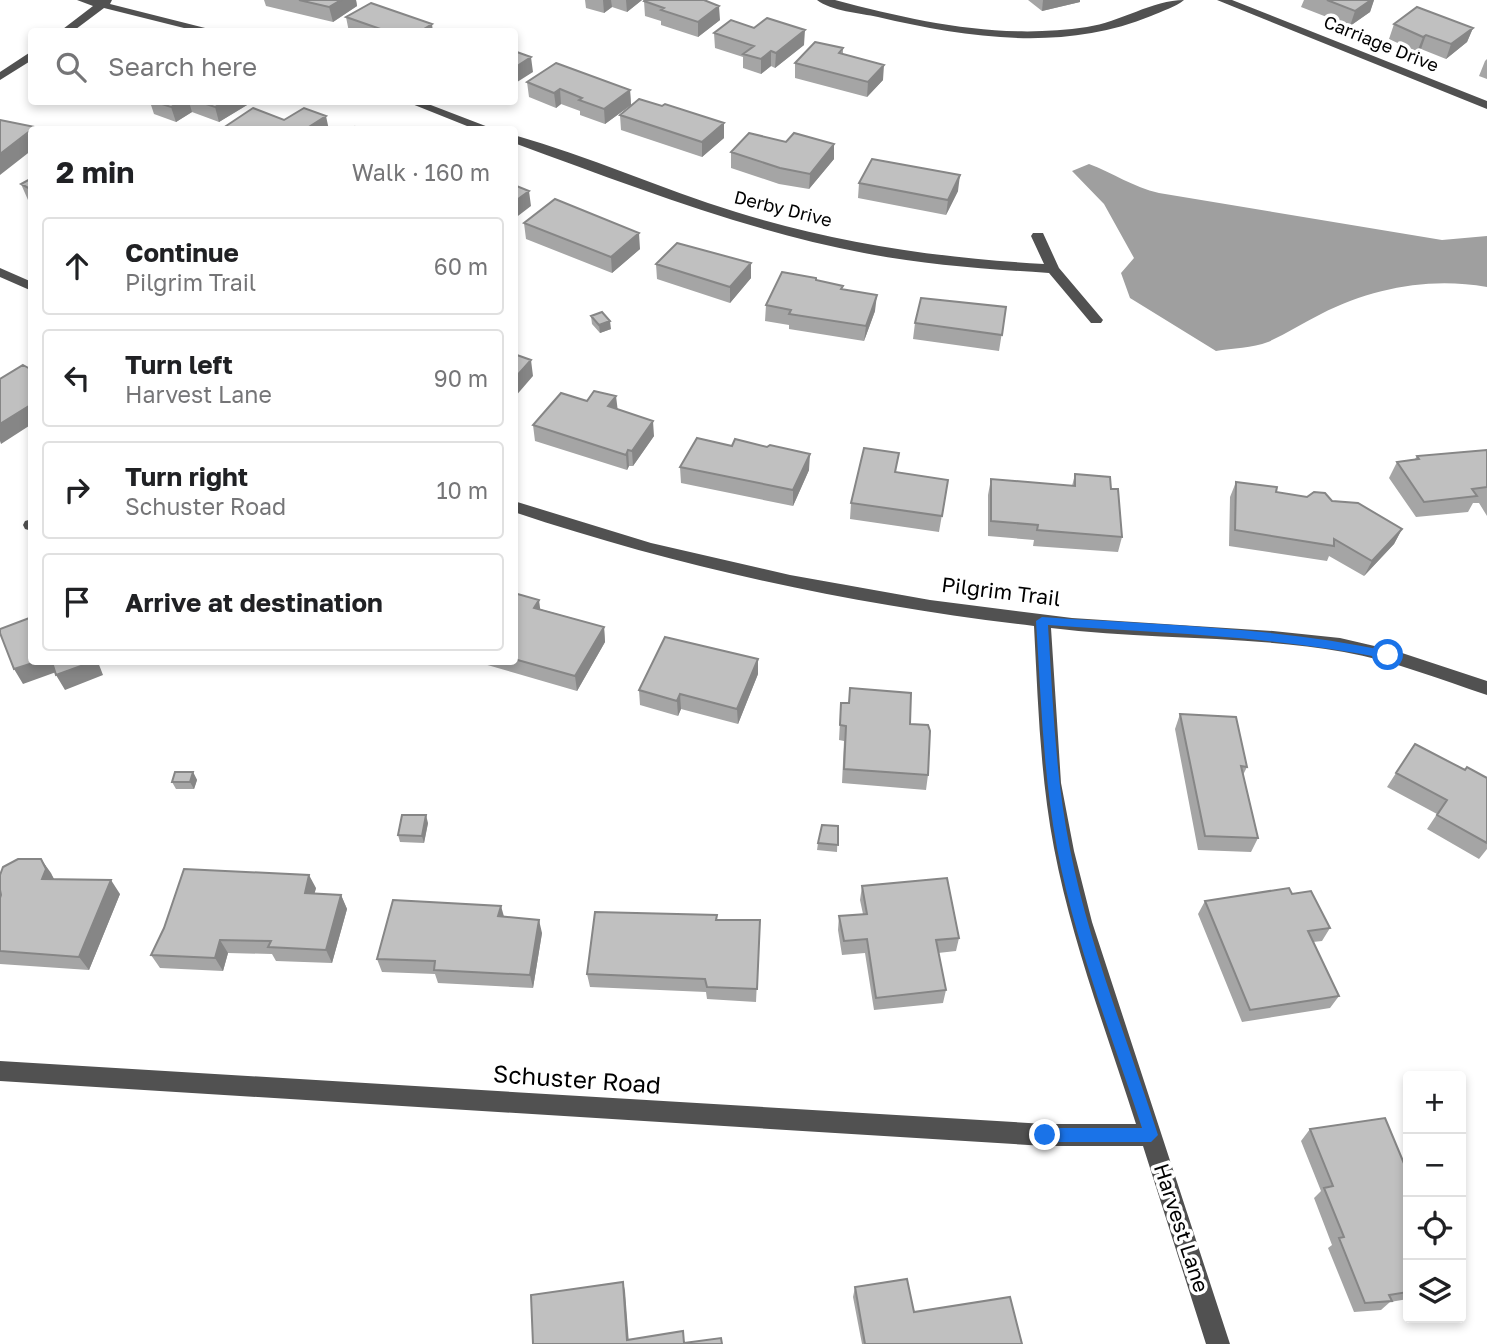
<!DOCTYPE html>
<html lang="en">
<head>
<meta charset="utf-8">
<style>
  :root { --surface:#fff; --page:#f6f6f6; --text:#202124; --muted:#757577; --line:#e0e0e0 }
  body { margin:0; font-family:"Golos Text",sans-serif; background:var(--page); color:var(--text) }
  .controls { position:absolute; right:21px; bottom:21px; display:grid; overflow:hidden; border-radius:7px; box-shadow:0 4px 10px #0003 }
  .controls button { width:63px; height:63px; display:grid; place-items:center; padding:0; border:0; border-bottom:2px solid var(--line); background:var(--surface); color:var(--text); font:35px sans-serif }
  .stop { position:absolute; width:21px; height:21px; margin:-16px; border:5px solid #1a73e8; border-radius:50%; background:#fff }
  .stop.end { background:#1a73e8; border-color:#fff; box-shadow:0 2px 7px #0008 }
  .list { margin:0; padding:0; list-style:none }
  h2 { display:flex; justify-content:space-between; align-items:center; height:91px; margin:0; padding:0 28px; font-size:30px }
  h2 small { font-size:23px; font-weight:400; color:var(--muted) }
  .list li { display:grid; grid-template-columns:46px 1fr auto; gap:21px; align-items:center; box-sizing:border-box; height:98px; margin:0 14px 14px; padding:0 14px; border:2px solid var(--line); border-radius:7px }
  .list b { display:block; font-size:26px; white-space:nowrap }
  .list p { margin:0; font-size:23px; white-space:nowrap; color:var(--muted) }
  .list em { font-size:23px; font-style:normal; color:var(--muted) }
  .icon { flex:none; width:38px; height:38px; fill:none; stroke:currentColor; stroke-width:2; stroke-linecap:round; stroke-linejoin:round }
  .map { position:relative; flex:none; width:1487px; height:1344px; overflow:hidden }
  .search { position:absolute; background:var(--surface); box-shadow:0 4px 10px #0003; left:28px; top:28px; width:490px; height:77px; display:flex; align-items:center; gap:18px; box-sizing:border-box; padding:0 24px; border-radius:7px; color:var(--muted); font-size:26px }
  .panel { position:absolute; background:var(--surface); box-shadow:0 4px 10px #0003; left:28px; top:126px; width:490px; height:539px; border-radius:7px }
  .map>svg:first-child { display:block }
  .water { fill:#9f9f9f }
  .lines { fill:none; stroke-linecap:round; stroke-linejoin:round }
  .minor { fill:#515151; fill-rule:evenodd }
  .wall { fill:#a5a5a5 }
  .shaded-wall { fill:#868686 }
  .building { fill:#c0c0c0; stroke:#868686; stroke-width:2 }
  .route { fill:#1a73e8 }
  .labels { text-anchor:middle; stroke-width:7; stroke-linejoin:round; paint-order:stroke }
  .far-street-label { font-size:18px; fill:#000; stroke:#fff }
  .street-label { font-size:21px; fill:#000; stroke:#fff }
  .near-street-label { font-size:24px; fill:#000; stroke:#fff }
</style>
</head>
<body>
<div class="map">
<svg width="1487" height="1344" viewBox="0 0 1487 1344">
  <rect width="100%" height="100%" fill="#fff"/>
  <!-- water -->
  <path class="water" d="M1089 164C1113 173 1133 187 1159 193L1442 240 1487 236V287C1429 277 1373 288 1321 314 1303 323 1286 334 1268 342 1253 348 1232 348 1216 351L1130 298 1121 273 1134 258 1104 204 1072 171Z"/>
  <g class="lines">
    <!-- minor -->
    <path class="minor" d="M77 0H112L110 4 221 32H200L104 8 72 32H59L93 6Z
      M817 0H835C918 22 1001 40 1087 27 1120 22 1153 0 1184 0 1176 7 1162 11 1151 16 1064 52 967 38 878 17 860 13 831 11 817 0Z
      M1217 0H1232L1487 101V109Z
      M32 51V60L0 80V72Z
      M407 102H423L496 130H477Z
      M514 135C589 156 661 189 736 212 837 243 938 258 1044 264L1031 236 1033 233H1043L1059 268 1103 320 1101 323H1091L1049 273C987 269 925 265 864 253 744 230 629 185 514 143Z
      M0 268 32 282V291L0 277Z
      M514 501 651 543 790 575 930 600 1072 618 1273 631 1340 638 1396 651 1487 681V695C1439 679 1394 661 1344 652 1247 635 1148 640 1051 628L1061 783 1074 851 1092 922 1230 1344H1206L1143 1146H1045L0 1081V1061L1045 1124H1136C1107 1033 1072 942 1054 848 1040 775 1038 701 1034 626 857 605 684 569 514 512Z
      M32 519V531L25 529 23 525 25 521Z"/>
  </g>
  <!-- wall -->
  <path class="wall" d="M264 0H356L357 6 333 22 266 6Z
    M585 0H642L627 12 612 7 604 13 586 8Z
    M1028 0H1080V2L1042 11Z
    M1304 0H1374L1370 12 1350 26 1301 7Z
    M644 1 720 20 698 37 661 25V21L645 16Z
    M346 17 433 32H349Z
    M1394 24 1473 28 1467 42 1446 59 1421 49 1417 52 1389 39Z
    M714 33 804 45 775 68 771 66 761 74 743 68V57L715 48Z
    M843 48V54L883 80 867 97 795 78V63Z
    M1487 59V79L1479 76 1485 61Z
    M527 82 630 90 631 105 605 124 580 115V111L561 104 556 108 529 97Z
    M150 102H252L219 122 192 112 176 122 154 114Z
    M620 115 724 138 702 157 621 130Z
    M731 152 834 159 809 189 779 184 731 168Z
    M32 178V202L28 200 21 184Z
    M859 183 958 191 946 215 858 198Z
    M524 223 640 249 612 273 526 239Z
    M751 263V278L730 303 657 279 656 264Z
    M816 280 842 289 875 311 864 341 789 329V325L765 321 766 305Z
    M1006 307 999 351 913 339 915 323Z
    M591 316 611 329 600 333 592 324Z
    M587 401 617 409 654 436 633 466H629L627 470 535 441 533 425Z
    M1487 450V516L1479 503H1473L1468 512 1416 517 1389 478 1397 462 1415 459 1417 456Z
    M680 467 809 470 793 506 681 483Z
    M896 472 948 480 939 532 850 519 851 503Z
    M1075 474 1111 489 1122 537 1118 552 1033 546 1034 540 988 536V495L991 479 1072 486Z
    M1236 482 1276 492 1332 501 1402 529 1394 544 1364 576 1329 556 1327 561 1229 546 1230 497Z
    M514 593 540 609 604 627 605 642 577 691 477 662H514Z
    M758 674 738 724 681 709 678 716 640 705 639 690Z
    M841 703 910 724 928 775 926 790 842 783 844 741 839 740Z
    M1180 714 1247 767 1243 775 1258 838 1251 852 1198 850 1175 729Z
    M1465 770 1487 778V849L1479 859 1427 829 1437 814 1387 787 1396 773Z
    M193 772 197 780 194 789H176L172 782Z
    M428 823 424 843 400 842 398 835Z
    M838 826 837 852 817 850 818 843Z
    M41 859 54 879 120 894 89 970 0 964V898Z
    M862 886 959 938 956 951 938 953 946 990 943 1003 874 1010 865 953 842 955 838 930 839 916 863 914 860 900Z
    M316 888 314 894 341 895 347 909 332 963 276 961 272 954 228 953 223 971 160 968 151 955Z
    M1292 894 1330 928 1322 941 1313 942 1339 996 1330 1008 1242 1022 1198 914 1205 901Z
    M504 917 542 933 533 988 438 983 435 974 382 972 377 959Z
    M718 920H760L756 1002 707 999 706 992 590 987 587 974Z
    M1310 1129 1408 1173V1299L1390 1302 1381 1310 1354 1312 1328 1248 1332 1245 1314 1198 1321 1191 1301 1141Z
    M855 1287 914 1312 1022 1344H862L853 1297Z"/>
  <!-- shaded-wall -->
  <path class="shaded-wall" d="M341 0H356L357 6 333 22 329 7Z
    M603 0H611L612 7 604 13Z
    M626 0H642L627 12Z
    M1043 0H1080V2L1042 11Z
    M1371 0H1374L1370 12 1350 26 1355 11Z
    M719 6 720 20 698 37V22Z
    M432 24 433 32H419Z
    M1473 28 1467 42 1446 59 1451 44Z
    M805 30 804 45 775 68 776 53Z
    M1426 35 1421 49 1417 52 1423 37Z
    M771 51V66L761 74V59Z
    M531 57 533 72 514 84V68Z
    M884 65 883 80 867 97 868 82Z
    M560 89 561 104 556 108 554 93Z
    M630 90 631 105 605 124 604 109Z
    M179 102H189L192 112 176 122 171 107Z
    M223 102H252L219 122 215 107Z
    M326 116 329 130H304Z
    M724 123V138L702 157V142Z
    M32 130V150L0 175V154Z
    M834 144V159L809 189 810 174Z
    M960 175 958 191 946 215 948 200Z
    M529 191 531 206 514 219V202Z
    M639 233 640 249 612 273 611 257Z
    M751 263V278L730 303V287Z
    M877 295 875 311 864 341 866 326Z
    M610 321 611 329 600 333 599 325Z
    M531 360 533 376 514 398V379Z
    M616 396 618 412 608 406Z
    M32 404V424L1 444 0 441V424Z
    M653 421 654 436 633 466 632 451Z
    M628 450 629 466 627 470 626 455Z
    M810 454 809 470 793 506V490Z
    M1402 529 1394 544 1364 576 1372 561Z
    M539 600 541 615 534 608Z
    M604 627 605 642 577 691 575 676Z
    M758 659V674L738 724 737 709Z
    M36 662H53L59 671 23 684 14 669Z
    M92 662H98L103 675 65 690 56 675Z
    M680 694 681 709 678 716 677 701Z
    M193 772 197 780 194 789 190 782Z
    M426 815 428 823 424 843 422 836Z
    M41 859 51 873 56 883 42 879Z
    M309 875 316 888 311 907 305 893Z
    M111 880 120 894 89 970 79 957Z
    M341 895 347 909 332 963 326 950Z
    M501 906 505 920 498 916Z
    M539 920 542 933 533 988 530 975Z
    M220 940 228 953 223 971 215 958Z
    M623 1282 625 1291 629 1344 627 1340Z"/>
  <!-- building -->
  <path class="building" d="M299 0H341L329 7Z
    M645 0H704L719 6 698 22 661 10 664 8 644 1Z
    M1327 0H1371L1355 11Z
    M371 3 432 24 419 32H389L346 17Z
    M1417 7 1473 28 1451 44 1426 35 1423 37 1394 24Z
    M767 18 805 30 776 53 771 51 761 59 743 54 754 46 714 33 731 20 754 28Z
    M815 42 843 48 839 53 884 65 868 82 795 63Z
    M514 51 531 57 514 68Z
    M556 63 630 90 604 109 579 100 582 98 560 89 554 93 527 82Z
    M639 99 662 106 665 104 724 123 702 142 620 115Z
    M156 102H179L171 107Z
    M200 102H223L215 107Z
    M253 108 284 120 304 108 326 116 304 130 296 128 295 130H232L234 128 226 126Z
    M0 120 35 127 0 154Z
    M355 127 362 130H351Z
    M749 133 786 142 794 133 834 144 810 174 780 168 731 152Z
    M872 159 960 175 948 200 859 183Z
    M32 178V190L21 184Z
    M514 185 529 191 514 202Z
    M555 199 639 233 611 257 524 223Z
    M677 243 751 263 730 287 656 264Z
    M782 272 816 278V280L843 286 841 289 877 295 866 326 789 314 791 310 766 305Z
    M921 298 1006 307 1002 335 915 323Z
    M602 312 610 321 599 325 591 316Z
    M514 354 531 360 514 379Z
    M23 365 32 370V404L0 424V379Z
    M594 391 616 396 608 406 653 421 632 451 628 450 626 455 533 425 561 393 587 401Z
    M697 438 732 446 735 439 767 447 770 445 810 454 793 490 680 467Z
    M864 448 899 453 895 472 948 480 942 516 851 503Z
    M1487 450V487L1472 489 1477 496 1424 502 1397 462 1419 459 1417 456Z
    M1075 474 1110 477 1111 489H1118L1122 537 1037 530 1038 525 991 521V479L1075 486Z
    M1236 482 1277 487 1276 492 1307 497 1314 492 1325 493 1332 501 1358 503 1402 529 1372 561 1334 539V546L1235 530Z
    M514 593 539 600 534 608 604 627 575 676 514 659Z
    M32 617V662H36L14 669 0 633V629Z
    M665 637 758 659 737 709 680 694 677 701 639 690Z
    M52 662H92L56 675Z
    M850 688 911 693 910 724 928 725 930 731 928 775 844 769 846 726 840 725 841 703H849Z
    M1180 714 1236 717 1247 767 1241 766 1258 838 1205 836Z
    M1415 744 1465 770 1467 767 1487 778V843L1437 815 1447 800 1396 773Z
    M175 772H193L190 782H172Z
    M402 815H426L422 836 398 835Z
    M822 825 838 826V845L818 843Z
    M18 859H41L46 869 42 879 111 880 79 957 0 951V898L1 895 0 890V875L3 867Z
    M184 869 309 875 305 893 341 895 326 950 268 947 271 941 220 940 215 958 151 955 164 928Z
    M947 878 959 938 936 940 946 990 876 998 867 939 844 941 839 916 867 914 862 886Z
    M1289 888 1292 894 1311 891 1330 928 1308 931 1339 996 1250 1010 1205 901Z
    M393 900 501 906 498 916 539 920 530 975 434 970 435 961 377 959Z
    M595 912 717 915 716 920H760L757 989 707 987 705 979 587 974Z
    M1385 1118 1408 1173V1292L1389 1295 1392 1301 1365 1303 1339 1238 1344 1237 1324 1188 1333 1186 1310 1129Z
    M907 1279 914 1312 1010 1297 1022 1344H865L855 1287Z
    M623 1282 627 1340 683 1331 684 1343 721 1338 722 1344H533L531 1295Z"/>
  <!-- route -->
  <path class="route" d="M1042 617C1158 625 1275 627 1388 651L1394 655 1388 659C1276 636 1161 633 1048 625 1053 700 1055 775 1070 849 1089 946 1128 1041 1158 1135L1151 1142H1045L1038 1135 1045 1128H1142C1112 1036 1075 943 1057 848 1043 773 1041 697 1036 621Z"/>
  <g class="labels">
    <!-- far-street labels -->
    <g class="far-street-label">
      <text transform="translate(1381 44) rotate(22)" y="6">Carriage Drive</text>
      <text transform="translate(783 209) rotate(14)" y="6">Derby Drive</text>
    </g>
    <!-- street labels -->
    <g class="street-label">
      <text transform="translate(1001 592) rotate(7)" y="7">Pilgrim Trail</text>
      <text transform="translate(1181 1228) rotate(72)" y="7">Harvest Lane</text>
    </g>
    <!-- near-street labels -->
    <g class="near-street-label">
      <text transform="translate(577 1080) rotate(4)" y="8">Schuster Road</text>
    </g>
  </g>
</svg>
<div class="controls">
<button>+</button>
<button>−</button>
<button><svg class="icon" aria-label="locate" viewBox="0 0 24 24"><circle cx="12" cy="12" r="6"/><path d="M12 2v4M12 18v4M2 12h4M18 12h4"/></svg></button>
<button><svg class="icon" aria-label="layers" viewBox="0 0 24 24"><path d="M12 4l9 5-9 5-9-5zM3 14l9 5 9-5"/></svg></button>
</div>
<div class="stop" style="left:1388px;top:655px"></div>
<div class="stop end" style="left:1045px;top:1135px"></div>
<div class="search"><svg class="icon" aria-label="search" viewBox="0 0 24 24"><circle cx="10" cy="10" r="6"/><path d="M15 15l6 6"/></svg>Search here</div>
<section class="panel">
<h2>2 min<small>Walk · 160 m</small></h2>
<ul class="list">
<li><svg class="icon" aria-label="ahead" viewBox="0 0 24 24"><path d="M12 20V5M6 11l6-6 6 6"/></svg><div><b>Continue</b><p>Pilgrim Trail</p></div><em>60 m</em></li>
<li><svg class="icon" aria-label="left" viewBox="0 0 24 24"><path d="M17 20v-9H6M10 6l-5 5 5 5"/></svg><div><b>Turn left</b><p>Harvest Lane</p></div><em>90 m</em></li>
<li><svg class="icon" aria-label="right" viewBox="0 0 24 24"><path d="M7 20v-9h11M14 6l5 5-5 5"/></svg><div><b>Turn right</b><p>Schuster Road</p></div><em>10 m</em></li>
<li><svg class="icon" aria-label="arrive" viewBox="0 0 24 24"><path d="M6 21V4h12l-3 4 3 4H6"/></svg><div><b>Arrive at destination</b></div></li>
</ul>
</section>
</div>
</body>
</html>
